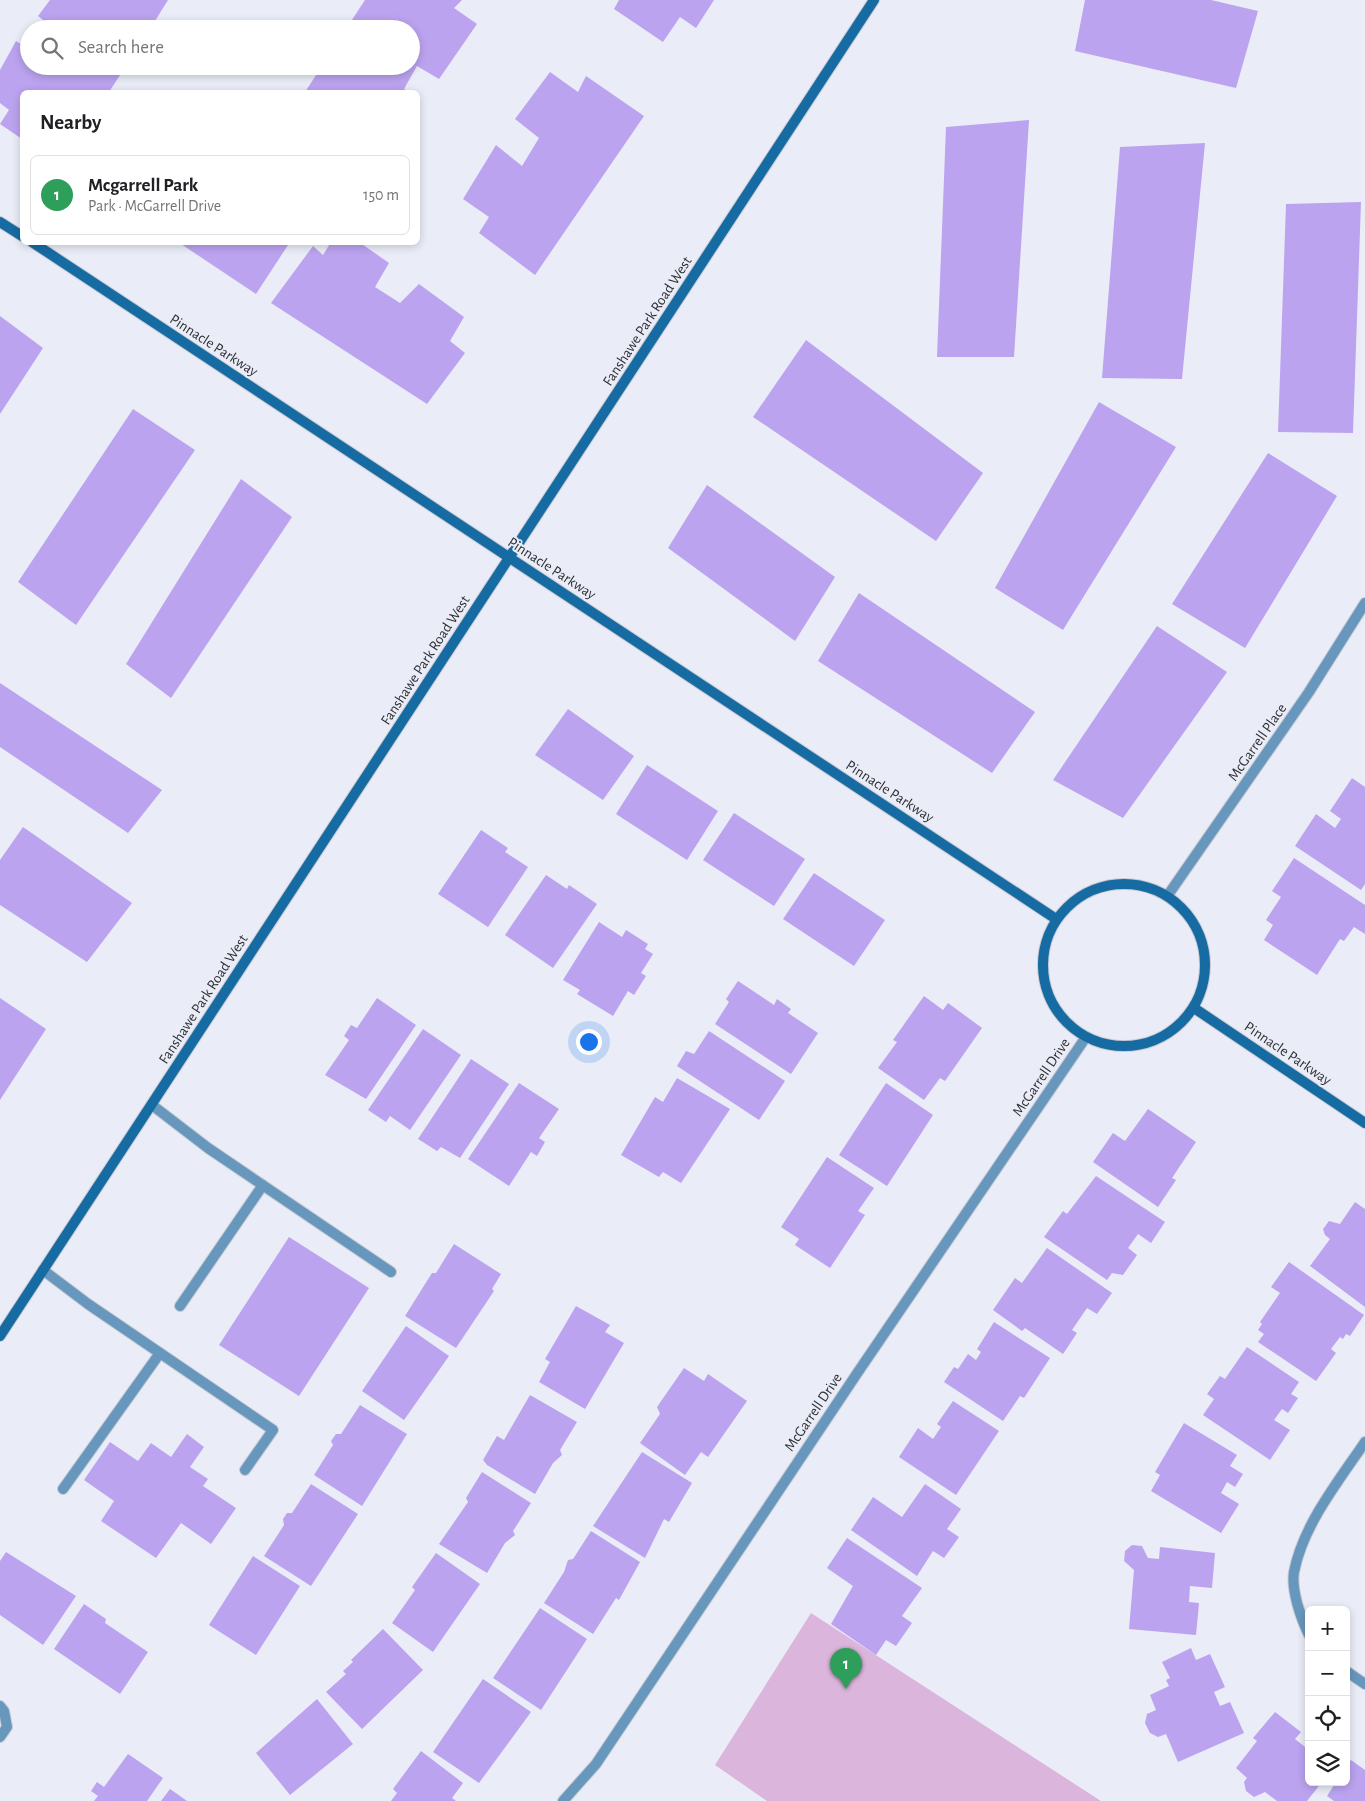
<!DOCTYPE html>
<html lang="en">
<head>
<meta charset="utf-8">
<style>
  :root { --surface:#fff; --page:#f6f6f6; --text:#202124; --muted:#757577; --line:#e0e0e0; --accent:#ae4d07 }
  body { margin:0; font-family:"Alegreya Sans",sans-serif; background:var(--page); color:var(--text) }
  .controls { position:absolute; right:15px; bottom:15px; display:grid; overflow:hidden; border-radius:8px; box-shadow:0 2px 8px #0003 }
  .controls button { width:45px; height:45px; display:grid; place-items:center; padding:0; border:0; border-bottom:1px solid var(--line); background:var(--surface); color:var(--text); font:25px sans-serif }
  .you { position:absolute; left:588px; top:1041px; width:18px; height:18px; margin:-12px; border:4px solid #fff; border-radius:50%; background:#1a73e8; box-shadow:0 0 0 8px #1a73e833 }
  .badge { display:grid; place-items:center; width:32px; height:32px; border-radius:50%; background:var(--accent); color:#fff; font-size:16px; font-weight:700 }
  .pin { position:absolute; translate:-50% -41px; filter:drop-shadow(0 1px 2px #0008) }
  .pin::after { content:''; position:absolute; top:26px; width:18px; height:15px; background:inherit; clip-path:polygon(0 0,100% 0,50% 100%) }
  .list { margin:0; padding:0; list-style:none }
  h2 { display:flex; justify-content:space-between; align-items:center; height:65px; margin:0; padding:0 20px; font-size:21px }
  h2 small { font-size:16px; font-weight:400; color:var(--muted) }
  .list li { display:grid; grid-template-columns:32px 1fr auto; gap:15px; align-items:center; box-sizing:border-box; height:80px; margin:0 10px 10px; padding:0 10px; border:1px solid var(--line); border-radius:8px }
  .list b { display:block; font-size:19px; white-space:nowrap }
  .list p { margin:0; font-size:16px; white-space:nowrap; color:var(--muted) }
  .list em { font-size:16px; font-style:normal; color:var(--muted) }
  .icon { flex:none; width:28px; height:28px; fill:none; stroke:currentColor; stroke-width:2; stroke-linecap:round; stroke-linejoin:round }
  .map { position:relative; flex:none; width:1365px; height:1801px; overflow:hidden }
  .search { position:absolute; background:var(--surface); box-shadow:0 2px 8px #0003; left:20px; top:20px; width:400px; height:55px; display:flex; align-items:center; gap:12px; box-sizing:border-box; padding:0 18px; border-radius:28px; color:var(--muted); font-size:19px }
  .panel { position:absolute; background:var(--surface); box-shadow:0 2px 8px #0003; left:20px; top:90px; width:400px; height:155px; border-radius:8px }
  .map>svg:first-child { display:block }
  .green { fill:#dcb5dd }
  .building { fill:#bba3ef }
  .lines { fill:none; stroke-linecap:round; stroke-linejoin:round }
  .lane-casing { stroke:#c8cbd4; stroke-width:12 }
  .street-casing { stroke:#c8cbd4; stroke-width:12 }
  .secondary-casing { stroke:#c8cbd4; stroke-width:12 }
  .lane { stroke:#6897bd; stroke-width:10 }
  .street { stroke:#6897bd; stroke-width:10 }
  .secondary { stroke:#166ba2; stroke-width:10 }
  .labels { text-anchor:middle; stroke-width:4; stroke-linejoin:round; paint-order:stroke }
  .street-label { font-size:15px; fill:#2f3034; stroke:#eaedf7 }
</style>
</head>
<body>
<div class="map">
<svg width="1365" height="1801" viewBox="0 0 1365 1801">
  <rect width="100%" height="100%" fill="#eaedf7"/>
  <!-- green -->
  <path class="green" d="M811 1613 1101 1801H767L715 1765Z"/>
  <!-- building -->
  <path class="building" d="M50 0H168L150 29H54L38 16Z
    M365 0H462L454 8 477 24 439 79 417 66 404 89 410 92H305L322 66H411V29H346Z
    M619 0H714L696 28 680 17 663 42 614 9Z
    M1085 0H1211L1258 11 1236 88 1075 51Z
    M16 41 29 49V66H126L109 92H22V139L0 124 9 110 0 103V70Z
    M550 72 578 92 586 76 644 116 535 275 479 233 489 217 463 199 496 145 522 166 539 138 515 119Z
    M1029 120 1014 357H937L946 127Z
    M1205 143 1182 379 1102 378 1120 147Z
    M1361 202 1353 433 1278 432 1286 204Z
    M178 242H290L256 294Z
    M331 242H359L389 263 375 287 400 303 419 284 464 317 450 341 465 353 427 404 271 303 313 246 323 255Z
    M0 316 43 348 0 414Z
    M806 340 983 473 936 541 753 417Z
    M1099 402 1176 447 1063 630 995 588Z
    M133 409 195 450 76 625 18 582Z
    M1268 453 1337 496 1245 648 1172 604Z
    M241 479 292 517 171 698 126 664Z
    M707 485 835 577 795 641 668 548Z
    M859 593 1035 712 992 773 818 661Z
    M1157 626 1227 672 1123 818 1053 780Z
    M0 683 162 790 128 833 0 747Z
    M568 709 634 756 603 800 535 755Z
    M647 765 718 811 687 860 616 814Z
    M1352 778 1365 787V884L1361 890 1295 846 1316 814 1335 828 1341 819 1330 811Z
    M734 813 805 859 774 906 703 860Z
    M23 827 132 903 87 962 0 905V860Z
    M481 830 508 848 505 852 528 867 488 927 438 894Z
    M1294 858 1365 905V934L1354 927 1344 941 1340 939 1317 975 1264 940 1273 925 1266 920 1281 897 1272 891Z
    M814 873 885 920 854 966 783 919Z
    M546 875 567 889 569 885 597 904 553 968 505 935Z
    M599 922 622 937 626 930 648 944 645 949 653 954 641 973 646 976 634 995 628 991 613 1016 577 994 580 990 563 980Z
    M738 981 774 1005 777 999 791 1009 788 1013 818 1033 791 1074 715 1024 729 1002 726 999Z
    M924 996 943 1010 948 1003 982 1028 945 1081 940 1078 924 1100 878 1068 897 1042 893 1040Z
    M0 998 46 1029 0 1100Z
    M377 998 416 1025 366 1099 325 1075 349 1040 344 1036 351 1025 357 1028Z
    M423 1029 461 1055 410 1130 390 1116 386 1122 368 1110Z
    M709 1031 785 1081 759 1120 677 1066 686 1051 694 1054Z
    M471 1059 509 1084 460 1158 441 1147 437 1151 418 1139Z
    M677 1078 730 1109 681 1183 663 1172 659 1177 621 1155 655 1097 663 1102Z
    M519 1083 559 1109 539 1138 545 1142 537 1156 531 1152 509 1186 468 1159Z
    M886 1083 933 1115 887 1186 839 1155Z
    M1148 1109 1196 1142 1172 1178 1176 1180 1158 1207 1093 1162 1113 1133 1125 1141Z
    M827 1157 874 1188 858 1211 865 1215 830 1268 795 1245 799 1239 781 1227Z
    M1096 1176 1165 1222 1151 1243 1138 1234 1128 1248 1137 1255 1123 1275 1112 1273 1107 1280 1044 1237 1063 1211 1067 1214Z
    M1355 1202 1365 1209V1307L1310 1266 1330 1239 1325 1235 1323 1229 1329 1221 1340 1224Z
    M289 1237 369 1288 299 1396 219 1345Z
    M454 1244 501 1274 492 1289 494 1291 456 1348 405 1316 432 1273H436Z
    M1047 1248 1112 1293 1097 1314 1087 1308 1072 1330 1077 1333 1063 1354 1025 1328 1022 1331 993 1310 1015 1278 1022 1283Z
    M1289 1262 1364 1315 1350 1336 1346 1334 1343 1339 1340 1337 1331 1349 1336 1353 1316 1381 1258 1342 1264 1334 1258 1330 1262 1324 1260 1322 1280 1293 1271 1287Z
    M576 1306 610 1325 605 1332 624 1343 585 1409 539 1382 550 1362 545 1359Z
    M994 1322 1050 1358 1024 1398 1020 1396 1003 1421 944 1382 954 1367 958 1369 968 1354 976 1360 981 1352 977 1349Z
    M406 1326 449 1356 404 1420 362 1391Z
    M1247 1347 1299 1382 1291 1394 1298 1398 1288 1413 1282 1409 1274 1420 1290 1430 1270 1460 1203 1415 1214 1399 1207 1394 1220 1376 1225 1379Z
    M684 1368 704 1381 708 1374 747 1401 708 1457 701 1452 685 1475 640 1443 660 1414 657 1407Z
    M530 1395 577 1422 560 1450 562 1455 553 1463 535 1494 487 1465 483 1460 497 1436 504 1440Z
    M953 1401 999 1431 956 1495 899 1457 918 1428 933 1439 941 1427 937 1424Z
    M360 1405 407 1434 362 1506 314 1475 333 1445 331 1441 336 1434H341Z
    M1184 1423 1237 1455 1230 1466 1243 1474 1235 1487 1227 1482 1221 1493 1239 1504 1221 1533 1151 1491 1160 1475 1155 1472Z
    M187 1434 204 1447 190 1467 208 1479 203 1486 236 1508 211 1544 181 1523 156 1558 101 1521 114 1501 84 1480 110 1442 138 1461 151 1443 171 1457Z
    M642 1452 692 1483 669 1522 664 1519 645 1558 593 1526Z
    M482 1472 531 1503 513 1531 515 1535 505 1543 487 1573 439 1544 468 1502 466 1498Z
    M311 1484 358 1514 311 1586 264 1556 284 1525 283 1519 287 1513H292Z
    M925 1484 961 1509 947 1529 959 1537 944 1558 933 1551 917 1576 851 1530 873 1497 902 1517Z
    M591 1531 640 1562 619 1600 616 1598 593 1634 544 1603 564 1572 568 1560 573 1559Z
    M847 1538 922 1588 902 1616 912 1623 896 1646 886 1640 876 1655 831 1624 853 1586 827 1568Z
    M1132 1545 1142 1546 1148 1558 1159 1559 1160 1547 1215 1553 1212 1588 1190 1586 1189 1602 1199 1603 1196 1635 1129 1629 1134 1570 1124 1561 1125 1551Z
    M6 1552 76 1596 43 1645 0 1615V1561Z
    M436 1553 480 1584 433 1652 392 1623 415 1590 412 1587Z
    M253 1556 300 1586 256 1655 209 1625Z
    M84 1604 106 1619 105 1623 148 1652 120 1694 54 1649Z
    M540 1608 587 1639 541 1710 493 1678Z
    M383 1629 423 1670 362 1729 326 1692 346 1674 343 1671 353 1662 351 1660Z
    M1191 1648 1196 1660 1210 1654 1225 1687 1214 1692 1220 1706 1230 1702 1244 1733 1178 1762 1166 1734 1158 1737 1150 1733 1145 1723 1147 1714 1156 1710 1150 1695 1169 1686 1166 1680 1170 1678 1162 1662Z
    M483 1679 531 1712 479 1783 433 1752Z
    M317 1699 353 1744 290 1795 256 1753Z
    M1275 1712 1301 1732 1295 1739 1309 1750V1782H1322L1307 1801H1277L1265 1792 1254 1797 1246 1791 1244 1782 1247 1778 1236 1768 1257 1741 1253 1738Z
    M421 1751 463 1783 452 1798 456 1801H391L397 1793 393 1789Z
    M128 1754 163 1778 147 1801H94L98 1796 91 1791 97 1782 104 1787Z
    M1351 1760 1365 1770V1801H1334L1327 1796 1336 1782H1346V1767Z
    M170 1789 187 1801H161Z"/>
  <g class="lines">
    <!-- lane casing -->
    <g class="lane-casing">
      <path id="lane" d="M152 1105 208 1148 391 1272
        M43 1270 88 1304 273 1430 245 1470
        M180 1306 263 1185
        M63 1489 160 1353
        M0 1706 4 1711 7 1727 0 1737"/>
    </g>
    <!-- street casing -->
    <g class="street-casing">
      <path id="street" d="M1168 895 1309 692 1365 603
        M1309 1635C1301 1619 1291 1590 1294 1572 1303 1525 1338 1482 1365 1442
        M1346 1671 1365 1684
        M563 1801 596 1764 858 1372 1086 1037"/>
    </g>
    <!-- secondary casing -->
    <g class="secondary-casing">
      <path id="secondary" d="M0 222 22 236
        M32 242 1056 919
        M1043 965a81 81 0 1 1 162 0a81 81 0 1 1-162 0Z
        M1194 1008 1365 1123
        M0 1336 874 0"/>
    </g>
    <!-- lane -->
    <use href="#lane" class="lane"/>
    <!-- street -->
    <use href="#street" class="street"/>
    <!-- secondary -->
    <use href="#secondary" class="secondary"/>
  </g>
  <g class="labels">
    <!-- street labels -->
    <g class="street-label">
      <text transform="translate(647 321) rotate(-57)" y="5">Fanshawe Park Road West</text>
      <text transform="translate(214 345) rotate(33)" y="5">Pinnacle Parkway</text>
      <text transform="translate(552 568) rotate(33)" y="5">Pinnacle Parkway</text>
      <text transform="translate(425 660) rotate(-57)" y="5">Fanshawe Park Road West</text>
      <text transform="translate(1257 742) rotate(-55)" y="5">McGarrell Place</text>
      <text transform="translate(890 791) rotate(33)" y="5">Pinnacle Parkway</text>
      <text transform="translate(203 999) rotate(-57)" y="5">Fanshawe Park Road West</text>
      <text transform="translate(1288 1053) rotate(34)" y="5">Pinnacle Parkway</text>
      <text transform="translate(1041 1077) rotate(-56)" y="5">McGarrell Drive</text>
      <text transform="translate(813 1412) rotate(-56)" y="5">McGarrell Drive</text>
    </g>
  </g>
</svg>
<div class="controls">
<button>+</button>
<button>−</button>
<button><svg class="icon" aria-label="locate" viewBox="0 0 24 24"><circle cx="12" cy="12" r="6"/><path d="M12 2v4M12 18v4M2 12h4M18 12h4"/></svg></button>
<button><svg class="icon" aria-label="layers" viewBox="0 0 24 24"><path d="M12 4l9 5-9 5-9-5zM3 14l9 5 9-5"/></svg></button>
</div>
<div class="you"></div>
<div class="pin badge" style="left:846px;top:1689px;background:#2e9e5b">1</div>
<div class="search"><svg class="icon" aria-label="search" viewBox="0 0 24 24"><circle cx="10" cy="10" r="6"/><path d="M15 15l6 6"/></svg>Search here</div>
<section class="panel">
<h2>Nearby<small></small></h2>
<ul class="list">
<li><span class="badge" style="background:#2e9e5b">1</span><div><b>Mcgarrell Park</b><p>Park · McGarrell Drive</p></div><em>150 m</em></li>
</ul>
</section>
</div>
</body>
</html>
